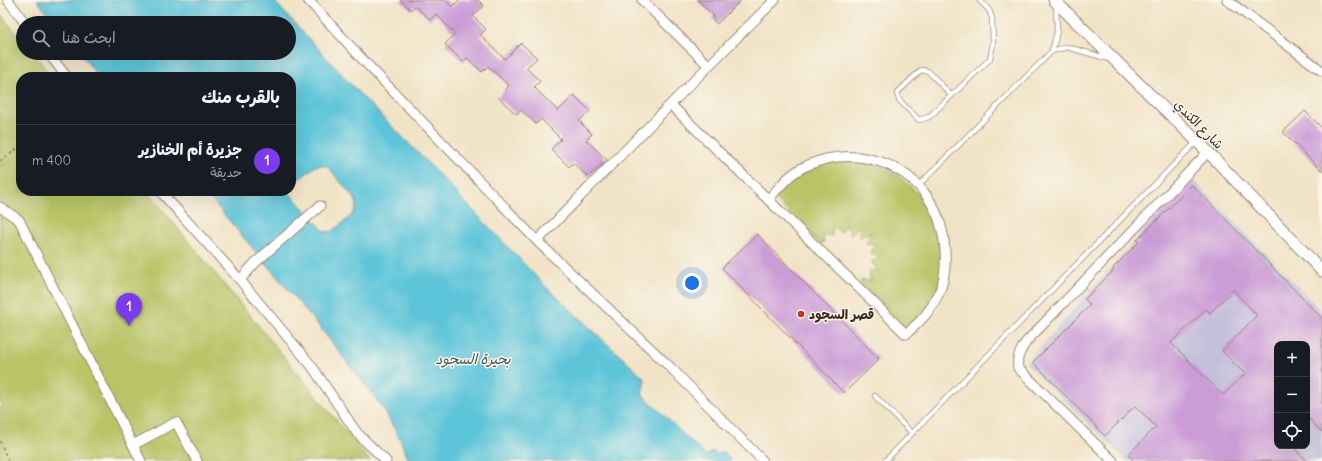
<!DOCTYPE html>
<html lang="ar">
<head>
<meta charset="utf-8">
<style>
  :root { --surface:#171b24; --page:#20242c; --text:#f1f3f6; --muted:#9ea1a6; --line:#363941; --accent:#7c3aed }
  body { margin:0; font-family:Delius,"Playpen Sans Arabic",sans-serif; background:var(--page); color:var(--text); direction:rtl }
  .controls { position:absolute; right:12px; bottom:12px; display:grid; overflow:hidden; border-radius:8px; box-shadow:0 4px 16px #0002 }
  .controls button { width:36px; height:36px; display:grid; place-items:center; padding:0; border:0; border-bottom:1px solid var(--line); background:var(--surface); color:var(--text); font:20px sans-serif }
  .you { position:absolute; left:692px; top:283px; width:14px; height:14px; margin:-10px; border:3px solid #fff; border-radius:50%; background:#1a73e8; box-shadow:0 0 0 6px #1a73e833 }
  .badge { display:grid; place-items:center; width:26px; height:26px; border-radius:50%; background:var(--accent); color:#fff; font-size:13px; font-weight:700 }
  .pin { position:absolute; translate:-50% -33px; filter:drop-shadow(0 1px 2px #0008) }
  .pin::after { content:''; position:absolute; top:21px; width:14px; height:12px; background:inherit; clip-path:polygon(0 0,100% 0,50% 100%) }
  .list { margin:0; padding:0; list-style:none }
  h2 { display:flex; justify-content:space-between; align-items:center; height:52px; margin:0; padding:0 16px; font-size:17px }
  h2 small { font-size:13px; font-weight:400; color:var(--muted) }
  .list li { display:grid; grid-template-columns:26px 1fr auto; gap:12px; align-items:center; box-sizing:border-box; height:72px; padding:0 16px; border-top:1px solid var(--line) }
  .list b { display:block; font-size:15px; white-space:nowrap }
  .list p { margin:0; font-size:13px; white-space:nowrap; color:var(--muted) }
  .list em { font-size:13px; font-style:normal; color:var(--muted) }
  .icon { flex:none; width:22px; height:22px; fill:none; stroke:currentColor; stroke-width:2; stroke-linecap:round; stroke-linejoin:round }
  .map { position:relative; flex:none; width:1322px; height:461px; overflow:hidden; direction:ltr }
  .search { position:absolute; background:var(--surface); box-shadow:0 4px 16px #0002; left:16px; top:16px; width:280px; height:44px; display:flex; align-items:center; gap:10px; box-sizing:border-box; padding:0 14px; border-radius:22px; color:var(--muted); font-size:15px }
  .panel { position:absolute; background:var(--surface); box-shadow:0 4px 16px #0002; left:16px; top:72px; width:280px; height:124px; border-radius:16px; direction:rtl }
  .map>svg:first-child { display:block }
  .industrial { fill:#c4c0db; fill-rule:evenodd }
  .green { fill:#b8c466; stroke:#7a7742 }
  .water { fill:#5dc5d9; stroke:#4c787c }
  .building { fill:#cb9cd6; fill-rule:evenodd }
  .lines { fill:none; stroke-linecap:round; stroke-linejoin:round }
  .service-casing { stroke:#968672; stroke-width:6 }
  .minor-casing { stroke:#968672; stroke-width:11 }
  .tertiary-casing { stroke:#968672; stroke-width:13 }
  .path { stroke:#968672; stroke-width:1.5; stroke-dasharray:3 3; stroke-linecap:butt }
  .service { stroke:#fff; stroke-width:4.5 }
  .minor { stroke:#fff; stroke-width:9 }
  .tertiary { stroke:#fff; stroke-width:11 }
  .poi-dot { fill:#c8321e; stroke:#fbf7ec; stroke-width:1.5 }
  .labels { text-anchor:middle; stroke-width:3; stroke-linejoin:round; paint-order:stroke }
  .street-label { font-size:13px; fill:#3b2a1e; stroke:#fbf7ec }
  .poi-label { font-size:13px; font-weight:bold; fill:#3b2a1e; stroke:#fbf7ec; text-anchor:start }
  .water-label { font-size:14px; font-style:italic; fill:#455856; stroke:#fbf7ec }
</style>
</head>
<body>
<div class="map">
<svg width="1322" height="461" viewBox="0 0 1322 461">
  <rect width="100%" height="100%" fill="#fbf7ec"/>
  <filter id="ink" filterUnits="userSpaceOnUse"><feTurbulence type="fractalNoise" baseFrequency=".025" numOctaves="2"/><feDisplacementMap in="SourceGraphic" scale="8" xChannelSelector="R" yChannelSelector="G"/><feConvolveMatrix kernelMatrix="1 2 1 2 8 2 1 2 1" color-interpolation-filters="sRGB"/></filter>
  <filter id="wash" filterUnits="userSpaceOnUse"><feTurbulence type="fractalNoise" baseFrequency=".012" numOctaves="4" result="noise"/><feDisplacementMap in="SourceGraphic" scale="16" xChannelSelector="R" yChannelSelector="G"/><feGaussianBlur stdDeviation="0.9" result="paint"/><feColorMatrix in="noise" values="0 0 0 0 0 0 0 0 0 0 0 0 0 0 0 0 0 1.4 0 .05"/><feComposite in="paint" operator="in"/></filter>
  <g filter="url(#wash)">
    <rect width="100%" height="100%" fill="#f1e3c6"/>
    <!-- industrial -->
    <path class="industrial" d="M1188 181 1195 182 1322 312V461H1127L1026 363ZM1277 344H1307V446H1277Z"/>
    <!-- green -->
    <path class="green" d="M0 14 23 41V53H33L52 77H21V191H147L370 461H0Z
      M827 160C844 160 860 160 876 165 922 182 954 235 940 283 934 302 920 317 905 329L860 284 862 280 871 281 868 271 878 270 871 262 880 258 870 253 877 244H866L871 232 859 238 860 226 851 234 846 224 841 233 833 226 832 236 823 234 824 242 820 244 775 199C788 180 807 171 827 160Z"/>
    <!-- water -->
    <path class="water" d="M37 0H273L357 91 427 162 545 286 645 379 642 394 706 456 713 451 717 455 723 451 731 461H409L400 439 383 408 318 325 204 191H289L290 194 324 231 328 232 332 231C341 224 362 212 355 199L328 167 323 165 316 166 291 185V77H99L80 53H289V23H55Z"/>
    <g id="blocks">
      <!-- building -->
      <path class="building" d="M400 0H446L452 7 459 0H478L484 6 473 16 486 29 480 35 505 59 521 43 537 58 526 68 540 81 534 87 558 111 574 95 590 111 579 121 592 134 586 140 607 160 588 177 573 163 569 167 551 149 561 139 541 119 536 124 521 110 516 114 498 97 509 86 488 66 482 72 467 58 463 62 445 44 455 34 436 14 430 20 415 6 411 10Z
        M697 0H741L717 24 712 18 714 16Z
        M1305 111 1322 128V171L1283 132Z
        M1192 185 1322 318V432L1307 417V344H1277V446H1292L1307 461H1134L1128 455 1156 427 1135 406 1105 436 1033 362 1090 305 1085 299 1114 270 1113 268 1139 242 1137 240ZM1233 290 1257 315 1222 351 1245 374 1223 395 1171 343 1206 309 1210 313Z
        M757 234 879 359 844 393 722 268Z"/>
    </g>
  </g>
  <g filter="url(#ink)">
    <use href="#blocks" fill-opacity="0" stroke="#968672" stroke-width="1"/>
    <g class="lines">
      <!-- service casing -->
      <g class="service-casing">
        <path id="service" d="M1052 51 1067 47 1109 59
          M951 95 928 71 921 70 897 93 899 100 919 120 929 117 990 59 993 44 992 18 989 10 979 0
          M918 186 1052 51 1057 32 1056 5
          M875 396 912 433
          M885 461 1197 141"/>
      </g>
      <!-- minor casing -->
      <g class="minor-casing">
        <path id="minor" d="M8 0 25 23
          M308 0 364 61 537 241 671 368 763 461
          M642 0 708 65
          M1227 0 1322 71
          M48 53 67 77
          M671 105 906 334C920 322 930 312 938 295 945 281 946 266 945 251 942 200 910 164 859 157 841 155 823 158 806 166 790 173 779 187 768 200
          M160 191 240 280 311 365 357 433 386 461
          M0 207 19 220 141 461
          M537 241C616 160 694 79 775 0
          M240 280 255 263 320 206
          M133 445 176 422 197 461
          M1113 461 1018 368C1016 357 1021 350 1026 342L1208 152"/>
      </g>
      <!-- tertiary casing -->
      <g class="tertiary-casing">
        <path id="tertiary" d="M1054 0 1208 152 1322 271"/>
      </g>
      <!-- path -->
      <path class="path" d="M0 161 21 146
        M0 441 8 461"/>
      <!-- service -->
      <use href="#service" class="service"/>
      <!-- minor -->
      <use href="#minor" class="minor"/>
      <!-- tertiary -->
      <use href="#tertiary" class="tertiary"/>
    </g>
  </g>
  <!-- markers -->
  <circle class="poi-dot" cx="801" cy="314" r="4"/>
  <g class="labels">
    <!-- street labels -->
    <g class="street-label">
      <text transform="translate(1199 124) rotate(45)" y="5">شارع الكندي</text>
    </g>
    <!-- poi labels -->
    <g class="poi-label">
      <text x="809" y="319">قصر السجود</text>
    </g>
    <!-- water labels -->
    <g class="water-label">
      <text x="473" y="364">بحيرة السجود</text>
    </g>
  </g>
</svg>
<div class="controls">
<button>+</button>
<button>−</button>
<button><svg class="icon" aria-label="locate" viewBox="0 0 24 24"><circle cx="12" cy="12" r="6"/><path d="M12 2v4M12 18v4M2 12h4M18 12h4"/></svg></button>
</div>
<div class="you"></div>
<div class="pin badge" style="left:129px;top:326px">1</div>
<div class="search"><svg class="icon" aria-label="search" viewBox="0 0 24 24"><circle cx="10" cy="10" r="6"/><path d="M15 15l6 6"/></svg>ابحث هنا</div>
<section class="panel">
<h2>بالقرب منك<small></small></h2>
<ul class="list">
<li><span class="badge">1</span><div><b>جزيرة أم الخنازير</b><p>حديقة</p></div><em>400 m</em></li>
</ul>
</section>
</div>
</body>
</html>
